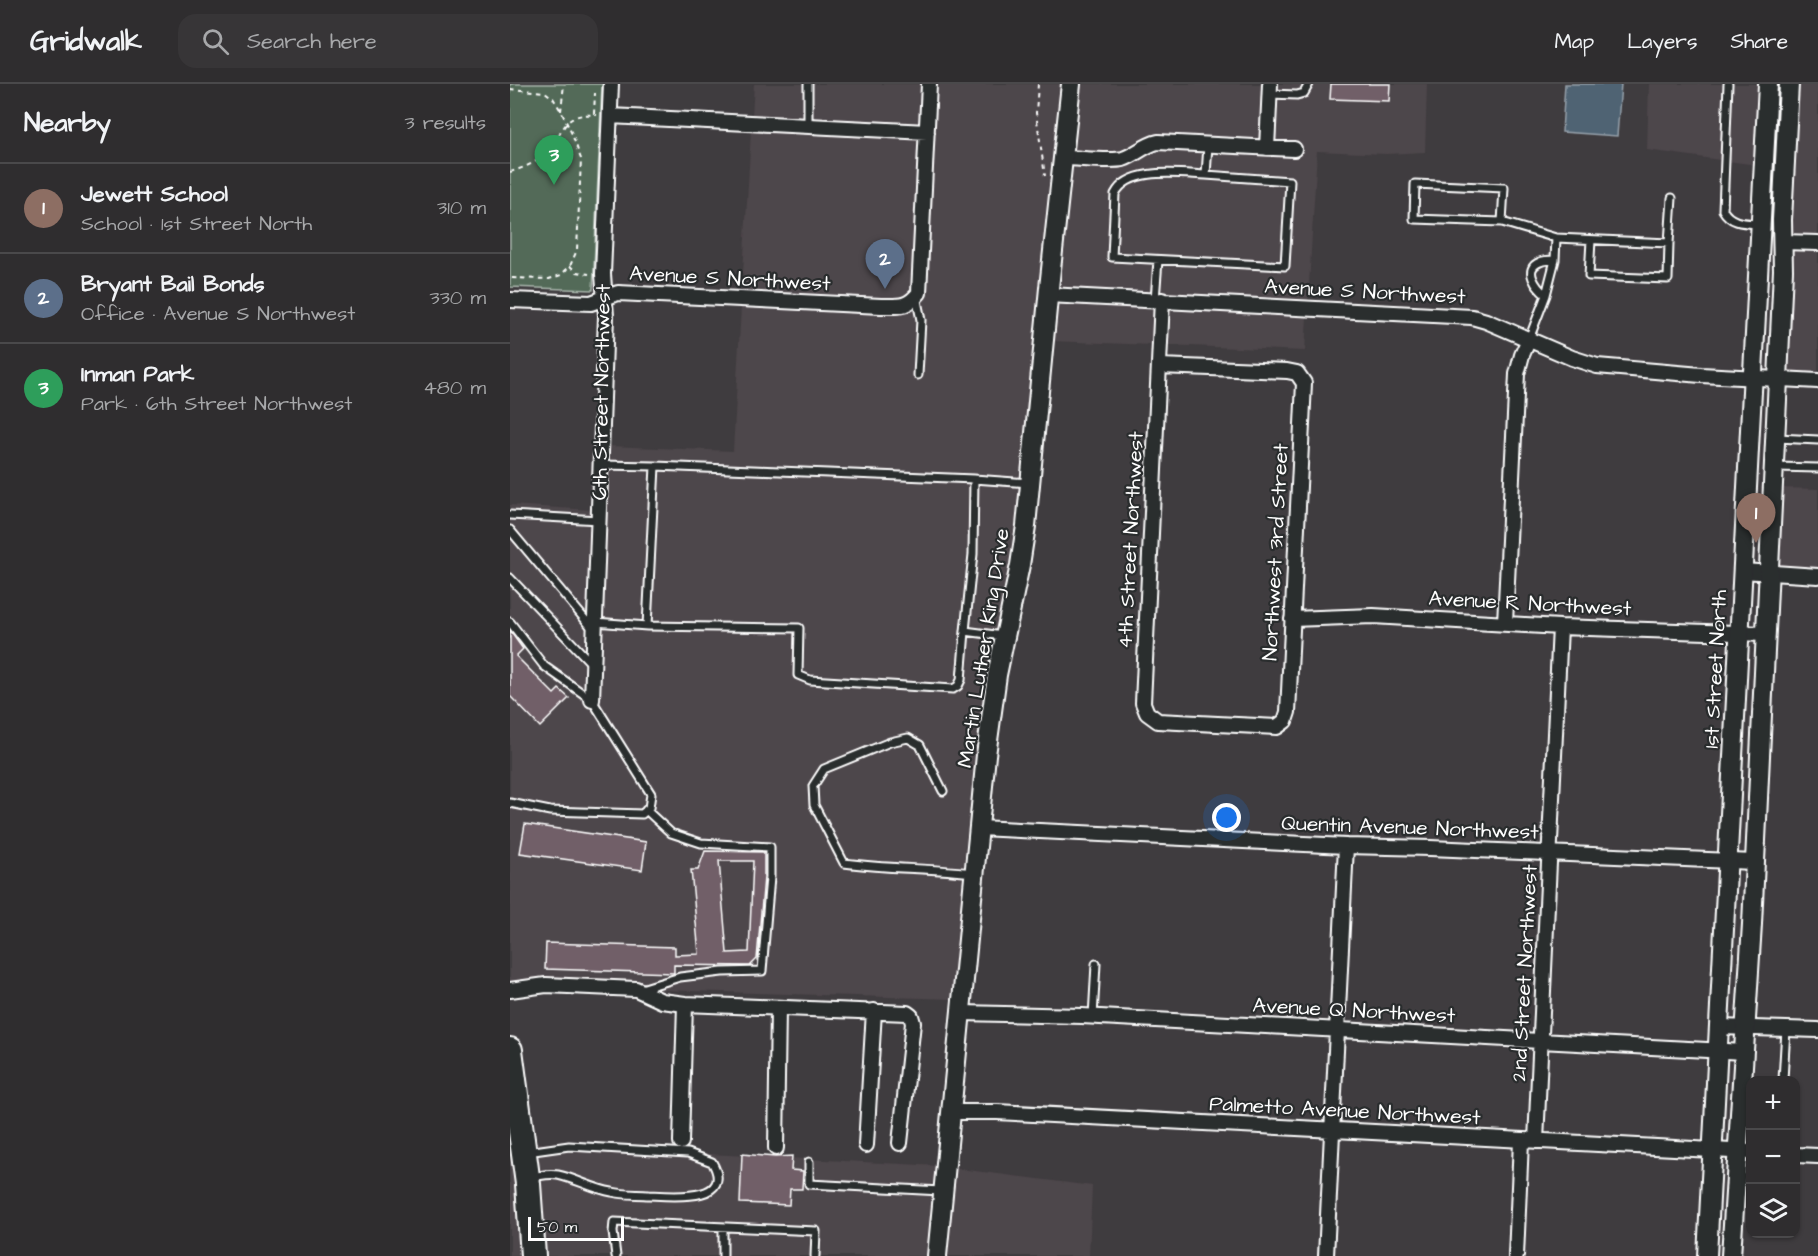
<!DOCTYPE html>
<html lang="en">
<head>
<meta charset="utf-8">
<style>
  :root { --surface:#2f2d2f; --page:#373537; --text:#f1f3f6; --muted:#a7a8aa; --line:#4a494b; --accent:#e69b98 }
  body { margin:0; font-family:"Architects Daughter",sans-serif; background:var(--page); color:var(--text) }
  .controls { position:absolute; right:18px; bottom:18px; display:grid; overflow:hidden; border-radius:12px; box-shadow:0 2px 4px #0004 }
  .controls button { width:54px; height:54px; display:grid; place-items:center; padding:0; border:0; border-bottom:2px solid var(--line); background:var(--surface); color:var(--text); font:30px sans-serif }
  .scale { position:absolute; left:18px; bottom:15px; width:96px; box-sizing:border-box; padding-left:6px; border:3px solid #fff; border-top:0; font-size:16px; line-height:21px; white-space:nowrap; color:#fff; -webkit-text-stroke:4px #2a2d2e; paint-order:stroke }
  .you { position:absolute; left:717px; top:734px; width:21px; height:21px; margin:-15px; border:4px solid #fff; border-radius:50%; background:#1a73e8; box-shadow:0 0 0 9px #1a73e833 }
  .badge { display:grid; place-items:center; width:39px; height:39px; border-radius:50%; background:var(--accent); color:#fff; font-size:20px; font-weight:700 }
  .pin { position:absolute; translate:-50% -50px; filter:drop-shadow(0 2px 3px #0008) }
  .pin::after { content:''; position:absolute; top:32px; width:21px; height:18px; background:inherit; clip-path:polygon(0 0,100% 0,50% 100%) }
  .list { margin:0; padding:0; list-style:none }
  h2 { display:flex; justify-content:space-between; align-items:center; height:78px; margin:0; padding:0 24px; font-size:26px }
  h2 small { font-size:20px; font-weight:400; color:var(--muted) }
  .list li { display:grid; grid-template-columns:39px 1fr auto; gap:18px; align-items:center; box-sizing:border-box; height:90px; padding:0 24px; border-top:2px solid var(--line) }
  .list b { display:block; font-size:22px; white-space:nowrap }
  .list p { margin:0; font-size:20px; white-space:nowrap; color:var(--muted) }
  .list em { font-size:20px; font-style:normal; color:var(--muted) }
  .icon { flex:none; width:33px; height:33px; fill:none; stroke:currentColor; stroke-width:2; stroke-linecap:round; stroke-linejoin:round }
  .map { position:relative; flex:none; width:1308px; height:1172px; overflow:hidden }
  header { display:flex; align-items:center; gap:36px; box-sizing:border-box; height:84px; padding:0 30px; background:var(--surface); border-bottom:2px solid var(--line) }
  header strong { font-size:28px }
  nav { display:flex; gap:33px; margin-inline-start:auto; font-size:21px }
  .search { width:420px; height:54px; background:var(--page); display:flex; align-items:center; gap:15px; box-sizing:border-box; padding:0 21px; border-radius:18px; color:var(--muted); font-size:22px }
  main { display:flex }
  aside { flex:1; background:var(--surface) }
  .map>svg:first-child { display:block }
  .built { fill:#4e464b }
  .green { fill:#536b59; stroke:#a9b5ac; stroke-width:1.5 }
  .water { fill:#506373; stroke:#96a1ab; stroke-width:1.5 }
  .building { fill:#715f68; stroke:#fff; stroke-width:1.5; fill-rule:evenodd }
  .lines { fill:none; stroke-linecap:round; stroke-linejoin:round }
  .lane-casing { stroke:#fff; stroke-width:11 }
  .street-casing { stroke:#fff; stroke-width:18 }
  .secondary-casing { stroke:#fff; stroke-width:22 }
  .highway-casing { stroke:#fff; stroke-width:28 }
  .path { stroke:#fff; stroke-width:2; stroke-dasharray:4.5 4.5; stroke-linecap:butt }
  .lane { stroke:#2a2d2e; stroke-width:7 }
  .street { stroke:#2a2d2e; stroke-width:14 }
  .secondary { stroke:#2a2d2e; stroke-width:18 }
  .highway { stroke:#2a2d2e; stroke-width:24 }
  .labels { text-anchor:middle; stroke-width:4.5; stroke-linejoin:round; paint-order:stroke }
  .street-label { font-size:21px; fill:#fff; stroke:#2a2d2e }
</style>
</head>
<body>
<header>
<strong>Gridwalk</strong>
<div class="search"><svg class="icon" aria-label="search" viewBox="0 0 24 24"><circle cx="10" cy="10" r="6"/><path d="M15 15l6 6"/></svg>Search here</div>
<nav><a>Map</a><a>Layers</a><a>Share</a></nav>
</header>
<main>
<aside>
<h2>Nearby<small>3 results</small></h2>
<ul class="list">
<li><span class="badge" style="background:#8d6e63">1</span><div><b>Jewett School</b><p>School · 1st Street North</p></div><em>310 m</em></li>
<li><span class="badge" style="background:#5c6f8a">2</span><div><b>Bryant Bail Bonds</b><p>Office · Avenue S Northwest</p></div><em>330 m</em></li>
<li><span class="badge" style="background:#2e9e5b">3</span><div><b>Inman Park</b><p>Park · 6th Street Northwest</p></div><em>480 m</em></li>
</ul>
</aside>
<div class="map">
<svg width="1308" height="1172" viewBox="0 0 1308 1172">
  <rect width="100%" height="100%" fill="#3f3c3f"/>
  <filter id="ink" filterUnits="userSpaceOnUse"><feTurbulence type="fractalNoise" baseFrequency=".0167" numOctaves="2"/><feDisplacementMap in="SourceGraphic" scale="12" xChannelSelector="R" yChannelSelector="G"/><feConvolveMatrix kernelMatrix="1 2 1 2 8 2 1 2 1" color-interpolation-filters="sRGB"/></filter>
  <g filter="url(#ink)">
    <!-- built -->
    <path class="built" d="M244 0H412L411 40 242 32Z
      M426 0H555L509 441 446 915 148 906 126 898 36 894 0 899V421L82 426 75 623H88L98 362 223 367 231 223 371 229H391L401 226 403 227 416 209Z
      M568 0H753L751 56 648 51 636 53 620 64 610 68 562 66Z
      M767 0H917L915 68 876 70 807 67 798 217 545 204 560 81 612 83 627 77 640 68 648 66 790 73 791 58 764 57Z
      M1139 0H1251L1247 81 1137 66Z
      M1285 0H1308V151H1279Z
      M241 46 410 55 402 206 398 211 390 214H372L232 208Z
      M1279 165 1308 166V289L1275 287Z
      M544 219 645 223 644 261 541 257Z
      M658 224 797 232 795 267 657 261Z
      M1269 404 1308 405V485L1265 482Z
      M0 1057H6L16 1172H0Z
      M20 1058 124 1066 429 1082 420 1172H29Z
      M442 1084 582 1102 579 1172H434Z"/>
    <!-- green -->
    <path class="green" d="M0 0H92L83 206 0 203Z"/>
    <!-- water -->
    <path class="water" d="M1055 0H1111L1107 52 1052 48Z"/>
    <!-- building -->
    <path class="building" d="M821 0H880L879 17 820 15Z
      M0 547 13 565 6 572 44 610 49 605 59 614 30 643 0 612Z
      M15 740 136 758 132 786 10 769Z
      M195 767 254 768V793L247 875 240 882 164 881V889L35 885 36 859 165 863V871L189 870 181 786H188ZM209 777H243L239 868 217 869Z
      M232 1070 265 1073 282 1072 281 1086 293 1087 292 1105H280L279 1121 230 1119Z"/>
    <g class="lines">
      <!-- lane casing -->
      <g class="lane-casing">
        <path id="lane" d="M298 0V42
          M1218 0 1213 126C1221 140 1235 139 1250 140
          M760 10 787 11 794 9 799 0
          M696 91C670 90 619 82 605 110L602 173 775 182 780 97 696 91 698 61
          M992 138 994 104 905 100 904 135 992 138 1046 154 1045 176
          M1046 154 1159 159 1162 114
          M1081 156 1079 192 1158 195 1159 159
          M406 212 411 236 408 291
          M645 216 648 176
          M1019 255 1036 211C1027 204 1012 185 1030 178 1034 176 1040 176 1045 176L1036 211
          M1267 354 1308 356
          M91 381 145 382
          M1266 383 1308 384
          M0 431 89 436
          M0 446 83 545
          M0 494 81 579
          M0 538 34 582 82 616 141 710 139 724 132 730 40 727 0 719
          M85 538 137 542 289 544 288 591 300 596 443 605 448 602 451 596 455 547
          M137 542 145 382 464 395
          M493 552 455 547 463 470 464 395 520 399
          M433 707 410 661 398 654 380 658 314 685 303 702 304 721 334 779C377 785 420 784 462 789
          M131 905 170 893 212 888 252 887 260 793V763L191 759 161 749 136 726
          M583 933 586 880
          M1273 996 1276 945
          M17 1068 59 1062 178 1069 202 1078C226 1119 161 1112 139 1111 127 1110 114 1111 102 1108 83 1105 67 1095 48 1091 39 1089 30 1092 21 1093
          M299 1078V1100L431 1107
          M213 1143V1172
          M106 1172 103 1148 104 1138 306 1147 305 1172"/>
      </g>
      <!-- street casing -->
      <g class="street-casing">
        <path id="street" d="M100 32 417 48
          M757 64 760 0
          M554 74C569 74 600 78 613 75 626 71 634 61 648 58L784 65
          M1273 158 1308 159
          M538 211 962 233 976 237 1062 274 1087 282 1191 291 1308 297
          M0 216 81 219 108 209 371 222C389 222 397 224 409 209L419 0
          M650 282 777 287 787 289 794 299 778 628 775 637 767 643 648 637 637 629 633 619 652 216
          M1233 487 1308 492
          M782 535 863 532 1050 543 1255 550
          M995 539 1007 290 1012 271 1019 255
          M82 616 96 232 93 190 101 0
          M469 744 836 762 920 764 1244 778
          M0 906 36 901 126 905 152 917 175 920 397 929 401 932 403 939 390 1059
          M452 929 572 932 1234 968
          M1209 943 1308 946
          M440 1028H487L1240 1068
          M1026 1057 1050 543
          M171 1058 175 920
          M356 1061 364 927
          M266 1064 268 924
          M1286 1071 1308 1072
          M816 1172 836 762
          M1006 1172 1011 1057"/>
      </g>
      <!-- secondary casing -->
      <g class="secondary-casing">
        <path id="secondary" d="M427 1172 476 671 487 591 510 481 516 442 539 204 561 0
          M1197 1172 1258 0
          M1221 1172 1242 840 1268 295 1273 186 1272 136 1279 0"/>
      </g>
      <!-- highway casing -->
      <g class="highway-casing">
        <path id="highway" d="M0 966 18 1100 23 1172"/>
      </g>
      <!-- path -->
      <path class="path" d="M528 0 526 29 535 92
        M0 5 35 8 43 14 51 27 62 50 71 75 67 166 60 182 51 191 39 195 0 194
        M51 27 54 0
        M84 30 85 9
        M0 88C13 84 29 78 38 67 56 46 52 28 87 31
        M60 182 67 188 79 190"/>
      <!-- lane -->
      <use href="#lane" class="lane"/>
      <!-- street -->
      <use href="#street" class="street"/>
      <!-- secondary -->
      <use href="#secondary" class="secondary"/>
      <!-- highway -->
      <use href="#highway" class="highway"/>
    </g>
  </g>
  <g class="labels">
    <!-- street labels -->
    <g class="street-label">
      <text transform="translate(220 194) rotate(3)" y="7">Avenue S Northwest</text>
      <text transform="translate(855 207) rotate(3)" y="7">Avenue S Northwest</text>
      <text transform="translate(91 308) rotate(-89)" y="7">6th Street Northwest</text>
      <text transform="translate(620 456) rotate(-87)" y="7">4th Street Northwest</text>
      <text transform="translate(765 468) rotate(-87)" y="7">Northwest 3rd Street</text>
      <text transform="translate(1020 519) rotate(3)" y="7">Avenue R Northwest</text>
      <text transform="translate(473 564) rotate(-81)" y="7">Martin Luther King Drive</text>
      <text transform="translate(1205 585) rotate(-87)" y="7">1st Street North</text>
      <text transform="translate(900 743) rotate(2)" y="7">Quentin Avenue Northwest</text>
      <text transform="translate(1014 889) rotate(-87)" y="7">2nd Street Northwest</text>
      <text transform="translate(844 926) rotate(3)" y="7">Avenue Q Northwest</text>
      <text transform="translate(835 1026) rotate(3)" y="7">Palmetto Avenue Northwest</text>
    </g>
  </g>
</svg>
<div class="controls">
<button>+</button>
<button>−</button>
<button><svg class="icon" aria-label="layers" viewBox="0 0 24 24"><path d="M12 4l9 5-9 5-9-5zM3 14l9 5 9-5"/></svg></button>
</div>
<div class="scale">50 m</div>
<div class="you"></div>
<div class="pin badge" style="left:1246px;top:459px;background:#8d6e63">1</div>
<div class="pin badge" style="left:375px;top:205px;background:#5c6f8a">2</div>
<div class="pin badge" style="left:44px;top:101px;background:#2e9e5b">3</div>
</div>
</main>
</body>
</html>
